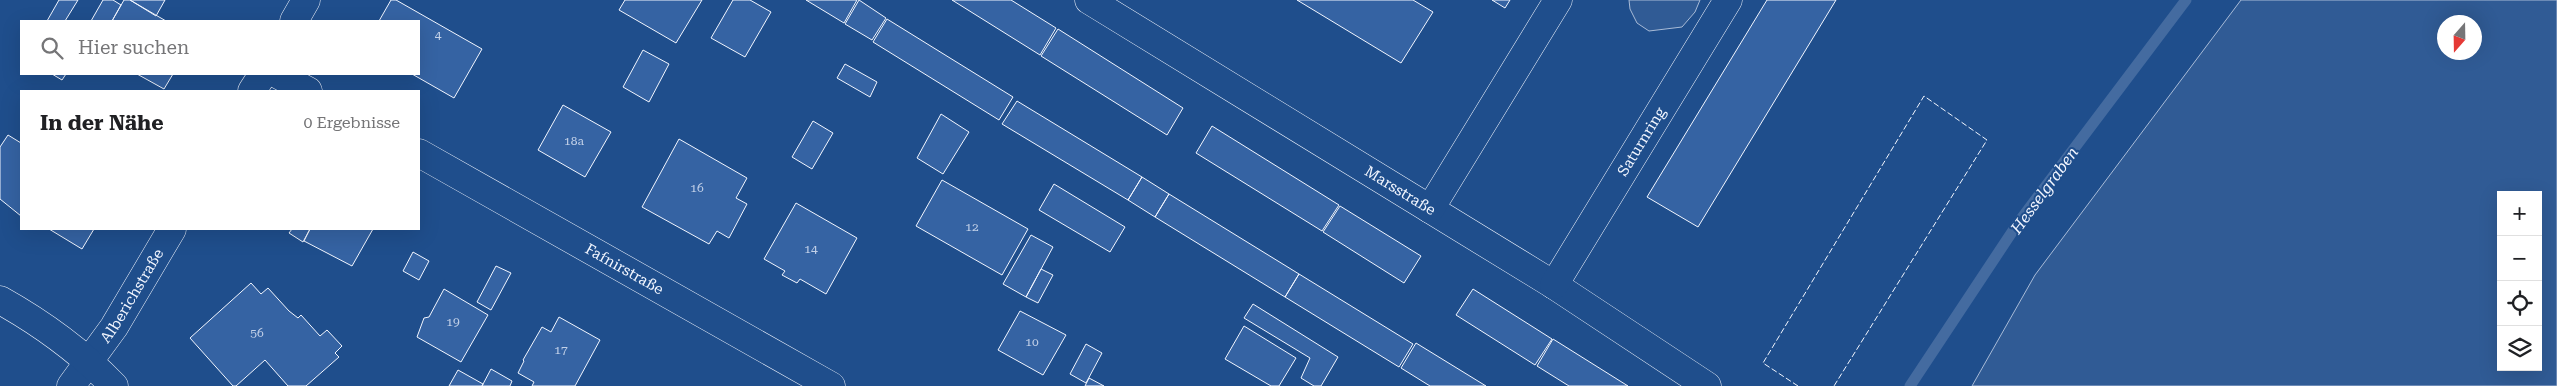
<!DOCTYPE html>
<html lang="de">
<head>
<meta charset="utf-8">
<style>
  :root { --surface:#fff; --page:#f2f2f2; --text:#202124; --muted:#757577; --line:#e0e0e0 }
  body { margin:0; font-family:"Roboto Serif",serif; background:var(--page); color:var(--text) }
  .controls { position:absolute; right:15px; bottom:15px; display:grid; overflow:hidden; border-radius:0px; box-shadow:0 5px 20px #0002 }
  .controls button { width:45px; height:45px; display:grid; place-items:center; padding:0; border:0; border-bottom:1px solid var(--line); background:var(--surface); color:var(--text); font:25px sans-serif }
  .compass { position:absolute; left:2437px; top:15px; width:45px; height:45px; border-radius:50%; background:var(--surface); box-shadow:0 5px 20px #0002; rotate:200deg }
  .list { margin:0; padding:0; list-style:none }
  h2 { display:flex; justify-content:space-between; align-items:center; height:65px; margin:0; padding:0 20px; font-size:21px }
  h2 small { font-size:16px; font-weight:400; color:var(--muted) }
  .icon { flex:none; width:28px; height:28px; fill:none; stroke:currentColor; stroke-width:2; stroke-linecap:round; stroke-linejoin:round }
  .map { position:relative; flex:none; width:2557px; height:386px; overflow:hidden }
  .search { position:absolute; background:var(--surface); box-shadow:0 5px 20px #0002; left:20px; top:20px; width:400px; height:55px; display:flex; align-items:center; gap:12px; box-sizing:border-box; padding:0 18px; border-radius:0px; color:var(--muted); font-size:19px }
  .panel { position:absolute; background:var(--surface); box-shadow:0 5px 20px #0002; left:20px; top:90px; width:400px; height:140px; border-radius:0px }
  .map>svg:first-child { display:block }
  .built { fill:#305b95; stroke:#a8bbd7; fill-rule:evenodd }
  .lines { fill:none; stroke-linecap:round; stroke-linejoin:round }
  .stream { stroke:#446ba0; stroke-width:11 }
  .building { fill:#3563a3; stroke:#f2f6ff }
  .minor-casing { stroke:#f2f6ff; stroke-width:29 }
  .secondary-casing { stroke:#f2f6ff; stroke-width:29 }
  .minor { stroke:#1f4e8c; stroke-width:28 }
  .secondary { stroke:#1f4e8c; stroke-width:28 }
  .fence { stroke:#f2f6ff; stroke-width:1; stroke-dasharray:6 2.5; stroke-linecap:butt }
  .labels { text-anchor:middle; stroke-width:4; stroke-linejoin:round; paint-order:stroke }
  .number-label { font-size:12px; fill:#c3d1e8 }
  .street-label { font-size:15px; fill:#f2f6ff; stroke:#1f4e8c }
  .water-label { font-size:16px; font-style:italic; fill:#f2f6ff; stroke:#1f4e8c }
</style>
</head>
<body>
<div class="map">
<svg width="2557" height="386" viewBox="0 0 2557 386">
  <rect width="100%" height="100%" fill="#1f4e8c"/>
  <!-- built -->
  <path class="built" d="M1629 0H1700L1695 12 1682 27 1649 31 1637 23 1630 9Z
    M2241 0H2557V386H1972L2035 275ZM2444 22H2474V52H2444ZM2501 195H2538V367H2501Z"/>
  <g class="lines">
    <!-- stream -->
    <path class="stream" d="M1910 386 2018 223 2186 0"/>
  </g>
  <!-- building -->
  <path class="building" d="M59 0H78L65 21H47Z
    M103 0H113L121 5 112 21H91Z
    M124 0H130L166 21H112Z
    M130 0H165L156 16Z
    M391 0H396L482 49 454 98 412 74H419V21H379Z
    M625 0H702L676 43 619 10Z
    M733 0H750L771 12 745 57 711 38Z
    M806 0H857L844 23Z
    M859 0 886 18 872 40 845 24Z
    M952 0H1011L1056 28 1040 55Z
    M1297 0H1413L1433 12 1401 63Z
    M1492 0H1510L1505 8Z
    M1767 0H1836L1698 227 1647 197Z
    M887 19 1013 97 999 120 873 42Z
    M1058 29 1183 108 1167 135 1041 56Z
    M643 50 669 64 649 102 623 87Z
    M845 64 877 82 870 97 837 78Z
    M52 74H66L62 80Z
    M137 74H173L164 89Z
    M1017 101 1142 177 1128 200 1002 124Z
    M563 105 611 132 585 177 538 150Z
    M941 114 969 132 943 174 917 158Z
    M813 121 833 133 812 169 792 157Z
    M1212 126 1339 205 1322 231 1196 153Z
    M8 135 21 143V216L0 199V147Z
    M679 139 747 178 736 198 747 204 729 238 717 231 709 244 642 207Z
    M1142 177 1169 194 1155 217 1128 200Z
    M942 180 1028 229 1002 275 916 226Z
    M1054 184 1125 227 1110 252 1039 210Z
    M1169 194 1299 274 1285 297 1155 217Z
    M796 203 857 238 826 294 800 279 797 283 782 275 785 271 764 259Z
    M1340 206 1421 256 1404 283 1323 232Z
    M49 229H94L82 249Z
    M292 229H310L303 242 289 233Z
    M310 229H373L352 266 304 241Z
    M1031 235 1053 247 1026 297 1003 284Z
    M413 252 429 261 419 280 403 271Z
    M496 266 511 273 491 310 477 302Z
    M1041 269 1053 275 1038 303 1026 297Z
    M1299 274 1413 344 1399 367 1285 297Z
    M251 283 261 294 268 288 289 311 298 318 301 315 320 336 327 330 342 346 335 353 339 357 306 386H288L265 360 236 386H233L190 338Z
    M444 289 488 315 461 362 417 337 424 318 429 317Z
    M1473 289 1552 339 1535 365 1456 315Z
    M1253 304 1338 357 1321 386H1314L1301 378 1310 358 1244 318Z
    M1020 311 1066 335 1043 375 998 350Z
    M559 317 600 340 575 386H532L534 382 518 373 524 361 523 360 542 327 551 332Z
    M1244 326 1296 358 1279 386H1271L1225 359Z
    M1553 339 1628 386H1569L1537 366Z
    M1416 343 1486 386H1430L1401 368Z
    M1086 344 1102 353 1086 383 1070 374Z
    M491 369 512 381 510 386H482Z
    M458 370 483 384 482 386H449Z
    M1089 378 1104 386H1085Z"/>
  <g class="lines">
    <!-- minor casing -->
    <g class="minor-casing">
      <g id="minor">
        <path id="s1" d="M1089 0 1554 285 1707 386"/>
        <path d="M294 21 306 0"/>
        <path d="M277 74 308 91"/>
        <path d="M252 91 263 74"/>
        <path id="s2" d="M419 153 831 386"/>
        <path d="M1430 209 1558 0"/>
        <path id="s3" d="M1554 285 1728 0"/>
        <path id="s4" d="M71 386 114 327 172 229"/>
      </g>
    </g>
    <!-- secondary casing -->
    <g class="secondary-casing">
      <path id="secondary" d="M0 300C43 324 80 351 114 386"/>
    </g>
    <!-- minor -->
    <use href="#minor" class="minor"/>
    <!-- secondary -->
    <use href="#secondary" class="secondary"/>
    <!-- fence -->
    <path class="fence" d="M1798 386 1763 363 1924 96 1987 140 1834 386"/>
  </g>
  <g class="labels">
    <!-- number labels -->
    <g class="number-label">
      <text x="438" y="39">4</text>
      <text x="574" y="145">18a</text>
      <text x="697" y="192">16</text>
      <text x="972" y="231">12</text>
      <text x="811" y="253">14</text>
      <text x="453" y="326">19</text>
      <text x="257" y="337">56</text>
      <text x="1032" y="346">10</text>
      <text x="561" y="354">17</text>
    </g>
    <!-- street labels -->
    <g class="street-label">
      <text dy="5" stroke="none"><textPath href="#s3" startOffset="168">Saturnring</textPath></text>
      <text dy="5" stroke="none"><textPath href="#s1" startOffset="365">Marsstraße</textPath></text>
      <text dy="5" stroke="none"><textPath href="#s2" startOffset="236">Fafnirstraße</textPath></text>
      <text dy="5" stroke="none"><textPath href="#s4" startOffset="109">Alberichstraße</textPath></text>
    </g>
    <!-- water labels -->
    <g class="water-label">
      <text transform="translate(2044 190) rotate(-54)" y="6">Hesselgraben</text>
    </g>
  </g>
</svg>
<div class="controls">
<button>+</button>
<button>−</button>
<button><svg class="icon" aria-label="locate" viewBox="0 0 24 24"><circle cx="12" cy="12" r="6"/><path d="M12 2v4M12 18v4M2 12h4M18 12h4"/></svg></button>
<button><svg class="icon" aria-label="layers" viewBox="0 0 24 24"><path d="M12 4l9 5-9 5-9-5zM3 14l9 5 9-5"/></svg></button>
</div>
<svg class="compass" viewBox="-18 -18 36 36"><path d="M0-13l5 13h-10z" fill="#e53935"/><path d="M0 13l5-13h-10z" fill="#757577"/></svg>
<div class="search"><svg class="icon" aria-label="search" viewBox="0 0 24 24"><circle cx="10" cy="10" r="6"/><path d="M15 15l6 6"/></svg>Hier suchen</div>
<section class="panel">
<h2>In der Nähe<small>0 Ergebnisse</small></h2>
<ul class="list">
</ul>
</section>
</div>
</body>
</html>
